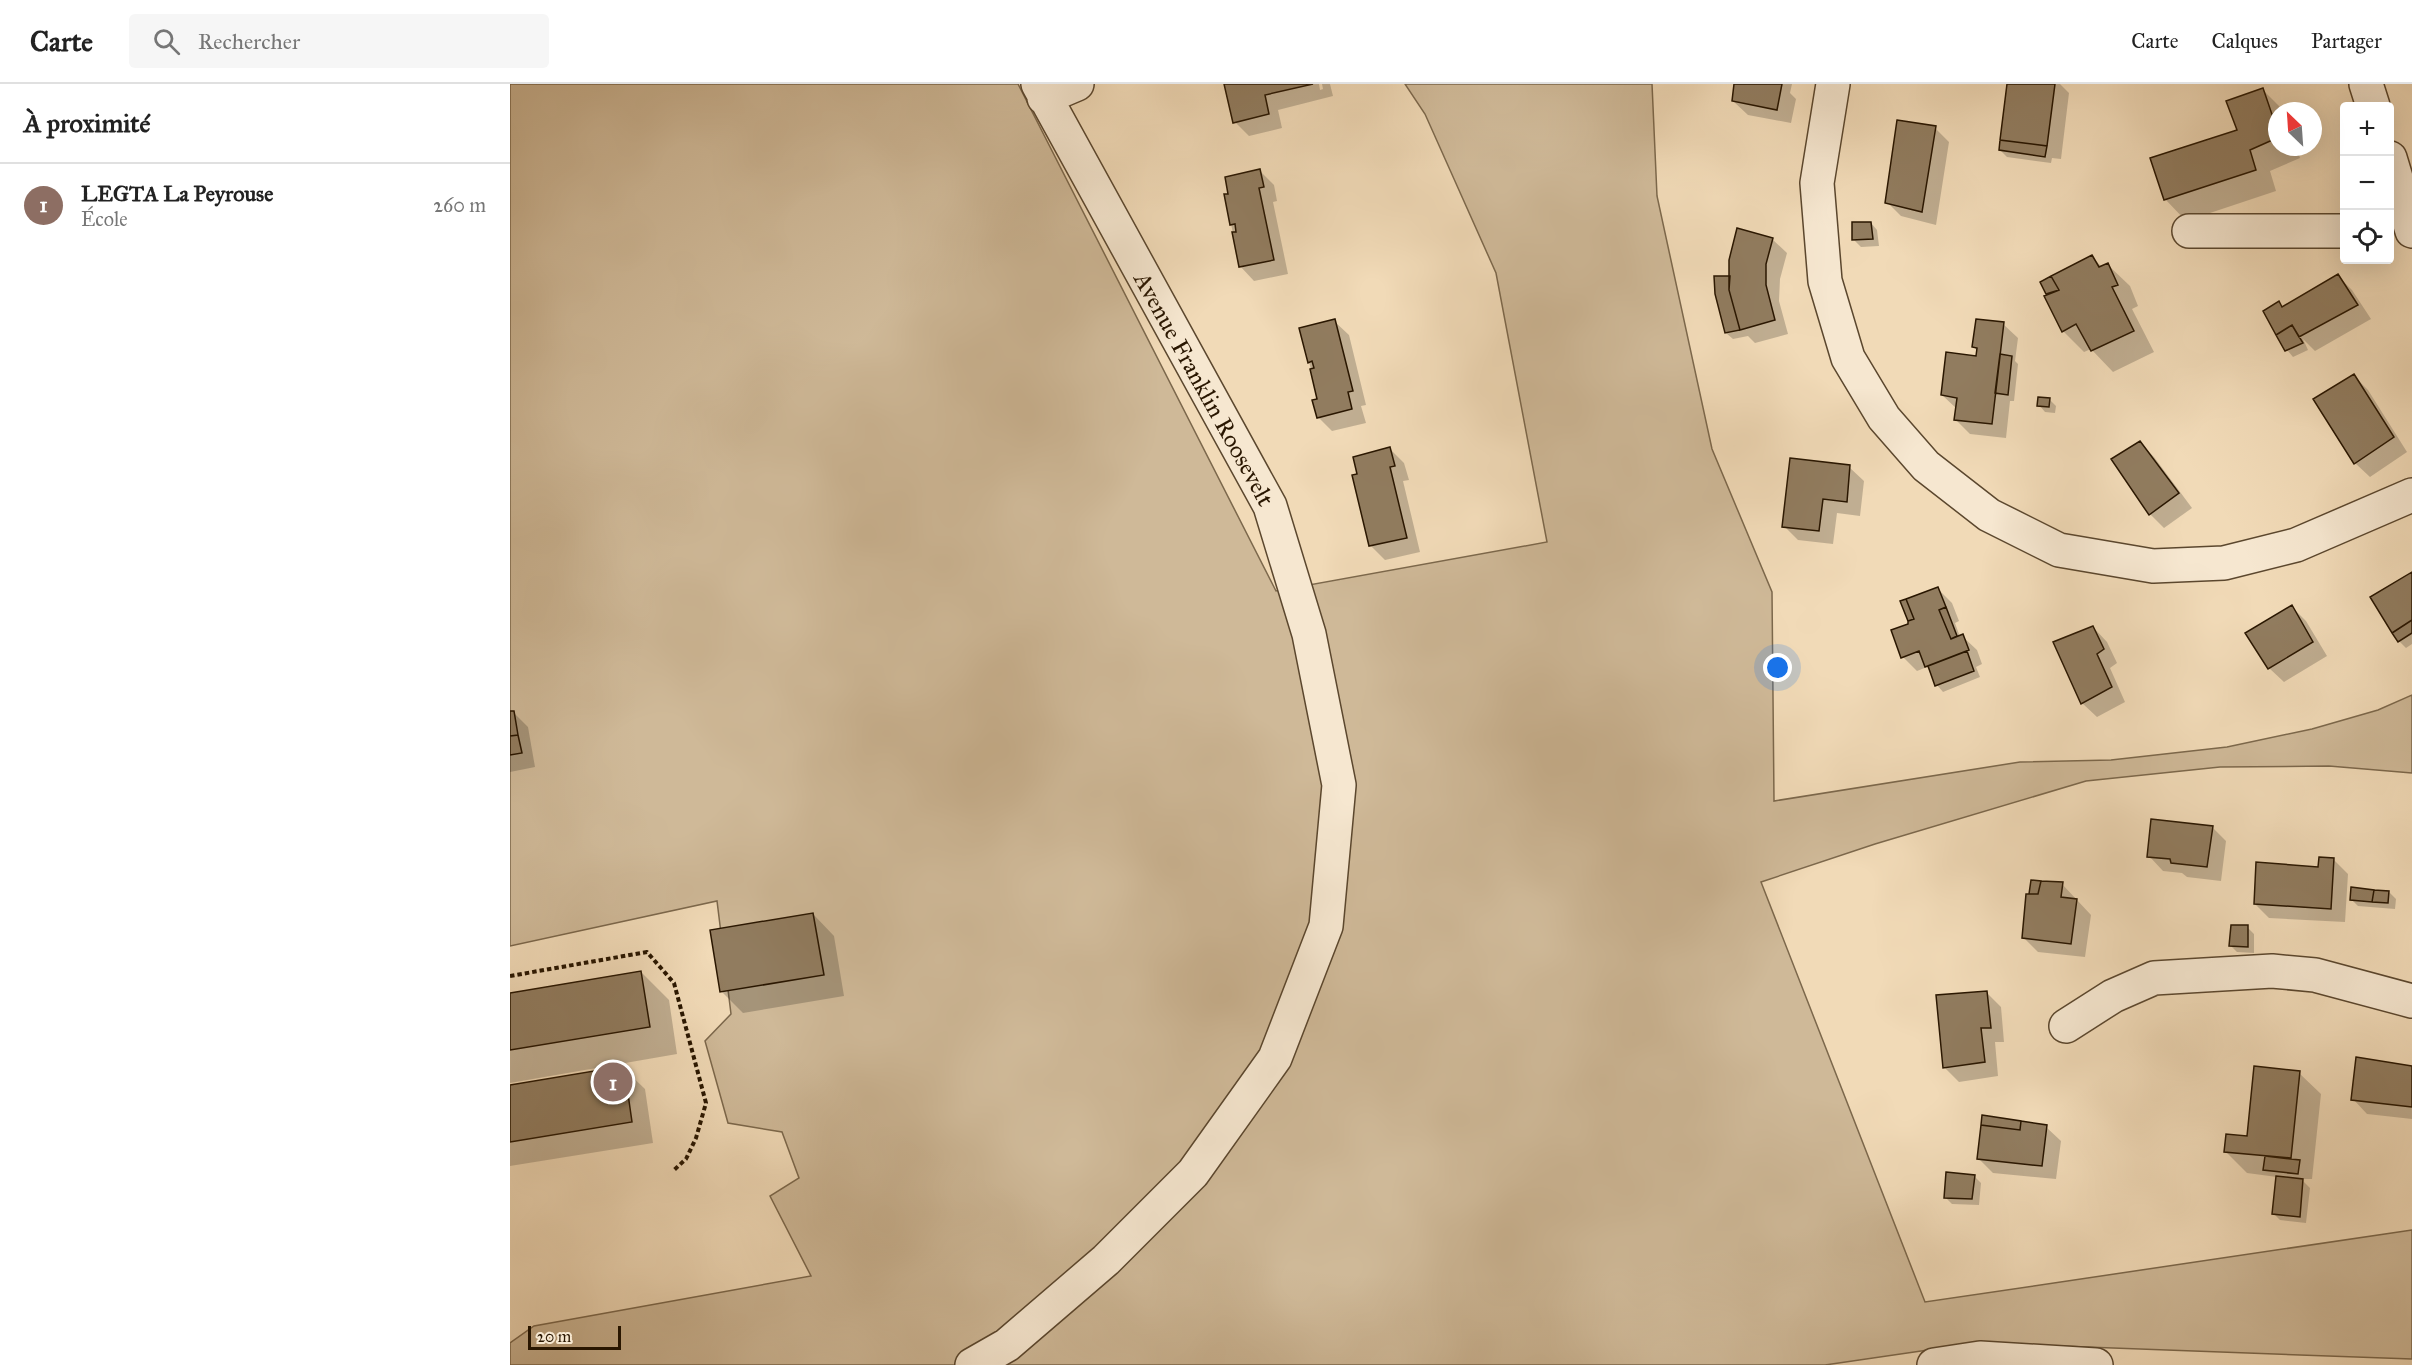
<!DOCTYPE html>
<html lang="fr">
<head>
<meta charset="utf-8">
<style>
  :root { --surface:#fff; --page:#f6f6f6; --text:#222; --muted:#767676; --line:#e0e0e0; --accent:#d93025 }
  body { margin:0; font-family:"IM FELL Great Primer",serif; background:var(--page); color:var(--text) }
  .controls { position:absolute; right:18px; top:18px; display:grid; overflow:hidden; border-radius:6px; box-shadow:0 6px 24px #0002 }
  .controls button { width:54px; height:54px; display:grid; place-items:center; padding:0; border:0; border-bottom:2px solid var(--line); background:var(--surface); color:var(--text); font:30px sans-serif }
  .compass { position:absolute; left:1758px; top:18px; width:54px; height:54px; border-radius:50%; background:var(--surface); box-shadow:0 6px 24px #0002; rotate:335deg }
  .scale { position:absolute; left:18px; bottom:15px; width:93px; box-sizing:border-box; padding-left:6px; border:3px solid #291600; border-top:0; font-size:16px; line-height:21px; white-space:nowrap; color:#291600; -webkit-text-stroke:4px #f6e7d0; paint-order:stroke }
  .you { position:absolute; left:1268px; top:584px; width:21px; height:21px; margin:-15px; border:4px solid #fff; border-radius:50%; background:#1a73e8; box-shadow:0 0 0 9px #1a73e833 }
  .badge { display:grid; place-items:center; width:39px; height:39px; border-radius:50%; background:var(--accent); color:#fff; font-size:20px; font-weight:700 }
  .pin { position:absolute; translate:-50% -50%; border:3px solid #fff; box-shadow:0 2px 6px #0006 }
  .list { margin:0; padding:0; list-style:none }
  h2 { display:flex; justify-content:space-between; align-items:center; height:78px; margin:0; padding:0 24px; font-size:26px }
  h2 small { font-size:20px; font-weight:400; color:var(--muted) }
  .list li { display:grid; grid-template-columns:39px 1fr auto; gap:18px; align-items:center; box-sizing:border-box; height:84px; padding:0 24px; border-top:2px solid var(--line) }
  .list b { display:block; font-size:22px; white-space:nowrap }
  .list p { margin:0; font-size:20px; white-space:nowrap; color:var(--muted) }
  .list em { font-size:20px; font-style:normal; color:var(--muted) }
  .icon { flex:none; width:33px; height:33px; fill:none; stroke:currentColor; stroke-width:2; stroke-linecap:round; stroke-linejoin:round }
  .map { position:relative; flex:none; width:1902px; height:1281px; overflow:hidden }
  header { display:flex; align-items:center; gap:36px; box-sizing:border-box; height:84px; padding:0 30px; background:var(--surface); border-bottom:2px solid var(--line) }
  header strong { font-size:28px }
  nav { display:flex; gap:33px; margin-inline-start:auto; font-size:21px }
  .search { width:420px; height:54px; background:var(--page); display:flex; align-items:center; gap:15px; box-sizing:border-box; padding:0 21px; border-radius:6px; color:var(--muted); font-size:22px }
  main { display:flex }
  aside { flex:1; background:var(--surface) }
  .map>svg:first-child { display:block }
  .green { fill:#cfb998; stroke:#7c684c; stroke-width:1.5 }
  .shadow { fill:#0003 }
  .building { fill:#917c5f; stroke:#291600; stroke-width:1.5 }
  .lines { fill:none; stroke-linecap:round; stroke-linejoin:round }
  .minor-casing { stroke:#5b472e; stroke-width:36 }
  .path { stroke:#291600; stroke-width:4; stroke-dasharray:4.5 3; stroke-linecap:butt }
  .minor { stroke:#f6e7d0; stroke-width:33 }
  .labels { text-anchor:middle; stroke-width:4.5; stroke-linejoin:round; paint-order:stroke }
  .street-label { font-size:24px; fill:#291600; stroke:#f6e7d0 }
</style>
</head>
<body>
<header>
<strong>Carte</strong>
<div class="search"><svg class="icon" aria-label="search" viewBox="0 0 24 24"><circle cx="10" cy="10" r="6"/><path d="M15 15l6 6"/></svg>Rechercher</div>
<nav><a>Carte</a><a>Calques</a><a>Partager</a></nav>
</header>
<main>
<aside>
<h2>À proximité<small></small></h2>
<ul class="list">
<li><span class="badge" style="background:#8d6e63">1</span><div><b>LEGTA La Peyrouse</b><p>École</p></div><em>260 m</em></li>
</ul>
</aside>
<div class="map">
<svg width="1902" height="1281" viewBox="0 0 1902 1281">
  <rect width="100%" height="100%" fill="#f1dab7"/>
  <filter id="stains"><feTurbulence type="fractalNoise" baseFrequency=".00333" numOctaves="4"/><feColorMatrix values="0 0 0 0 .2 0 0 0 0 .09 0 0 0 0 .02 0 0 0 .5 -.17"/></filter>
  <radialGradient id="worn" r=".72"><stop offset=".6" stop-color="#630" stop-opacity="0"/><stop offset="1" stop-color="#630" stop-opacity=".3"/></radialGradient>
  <!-- green -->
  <path class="green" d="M0 0H508L766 507 1037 458 986 189 915 30 895 0H1142L1147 112 1202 365 1262 508 1264 717 1510 678 1601 676 1717 663 1802 645 1868 626 1902 611V689L1819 682 1710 683 1576 697 1365 760 1251 798 1415 1218 1902 1146V1275L1466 1259 1315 1281H0V1259L24 1242 301 1192 260 1112 289 1094 272 1048 218 1039 195 957 221 930 207 817 0 862Z"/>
  <!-- shadow -->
  <path class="shadow" d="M716 0H809L810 6 813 5 812 0H820L823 12 768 26 772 44 739 52 725 38Z
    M1226 0H1282L1280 9 1286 15 1281 39 1238 31 1223 17Z
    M1498 0H1550L1559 9 1551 75 1542 74 1541 79 1497 73 1490 66Z
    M1753 6 1774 27H1767V63H1786L1790 74 1760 87 1766 107 1676 137 1655 115 1729 47Z
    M1425 44 1439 58 1426 141 1391 132 1377 118Z
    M750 87 764 101 767 117 763 118 778 190 744 197 730 182 715 112 720 111Z
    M1361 139 1367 146 1369 162 1351 163 1344 156Z
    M1262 155 1277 169 1270 195 1269 217 1278 250 1245 259 1238 252 1223 255 1216 249 1221 193Z
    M1582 173 1592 183 1598 181 1620 202 1628 222 1622 225 1644 268 1603 288 1581 265 1574 268 1553 247 1540 212 1532 199Z
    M1828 192 1842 206 1861 235 1805 267 1793 255 1798 266 1783 273 1778 267 1781 265V262L1769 219 1774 224Z
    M824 237 839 251 856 321 851 322 856 339 822 347 808 333 809 316 799 278Z
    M1493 240 1508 254 1505 277 1508 280 1504 317H1500L1496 354 1460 350 1446 336 1447 325 1432 311 1468 273V268L1464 263Z
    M1844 292 1858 306 1897 368 1860 393 1845 379Z
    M1539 315 1546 322 1545 329 1535 328 1529 321Z
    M1630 359 1644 373 1682 424 1654 444 1640 430Z
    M880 365 894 379 899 396 893 397 910 468 875 476 861 462 844 392Z
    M1339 383 1354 397 1350 432 1327 429 1323 460 1288 456 1274 442Z
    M1902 490V560L1896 564 1889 557Z
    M1427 504 1442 519 1449 537 1445 539 1450 553 1452 552 1467 566 1472 580 1466 583 1470 593 1433 608 1427 601 1417 583 1407 587 1393 573 1400 541Z
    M1782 523 1796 537 1817 572 1774 598 1759 584Z
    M1583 543 1597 558 1607 579 1600 584 1615 618 1587 633 1572 619Z
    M3 628 18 643 25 683 0 688V629Z
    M1702 743 1716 757 1711 797 1677 793 1672 789 1653 787 1639 772Z
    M1824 776 1838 790 1835 838 1759 834 1745 820Z
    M1552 800 1581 831 1575 873 1528 868 1514 854Z
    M1879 808 1886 815 1885 825 1848 822 1841 815Z
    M303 830 324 852 334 912 233 929 211 907Z
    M1737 843 1744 850V869L1727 868 1720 861Z
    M131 888 159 916 167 970 0 999V911Z
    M1477 909 1491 923 1494 958H1485L1488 992 1449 998 1434 983Z
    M1902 983V1035L1857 1030 1843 1015Z
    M113 984 135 1005 143 1059 0 1082V1002Z
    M1789 989 1811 1010 1802 1095H1791L1800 1104 1796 1139 1770 1136 1763 1129 1767 1093 1737 1089 1715 1067 1738 1053Z
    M1536 1043 1551 1057 1546 1095 1483 1089 1469 1075Z
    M1465 1093 1471 1099 1469 1121 1442 1120 1435 1113Z"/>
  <!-- building -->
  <path class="building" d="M714 0H803L755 11 759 30 723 39Z
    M1224 0H1272L1267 26 1222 17Z
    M1497 0H1545L1537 62 1490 56Z
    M1753 4 1767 45V54L1740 66 1746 86 1654 116 1640 74 1727 46 1716 17Z
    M1387 36 1426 42 1412 128 1375 119Z
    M1490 56 1537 62 1535 73 1489 66Z
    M750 85 754 103 749 104 764 176 729 183 722 148H726L725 140 720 141 714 110H718L715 93Z
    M1342 138H1361L1363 155 1342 156Z
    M1227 144 1263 154 1256 180V201L1265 236 1230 246 1219 206V176Z
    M1582 171 1589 183 1598 179 1608 201 1602 203 1624 247 1581 267 1566 240 1552 248 1534 212 1549 206 1541 192Z
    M1828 190 1848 221 1789 253 1782 241 1766 251 1753 227 1769 217 1772 223Z
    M1204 192H1220L1219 206 1230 246 1215 249 1205 210Z
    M1541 192 1549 206 1536 210 1530 198Z
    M825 235 843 307 838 308 842 325 807 334 802 316 807 315 800 285 804 284 802 277 798 279 789 244Z
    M1466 235 1494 238 1482 340 1444 336 1447 314 1431 311 1436 268 1466 272 1467 264 1462 263Z
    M1782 241 1793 259 1775 267 1766 251Z
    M1490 270 1502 272 1498 311 1485 309Z
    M1844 290 1884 353 1844 380 1803 315Z
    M1528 313 1540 314 1539 323 1527 322Z
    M1630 357 1669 409 1639 431 1601 375Z
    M880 363 885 382 880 383 897 454 859 462 842 391 847 390 843 373Z
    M1280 374 1340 381 1337 418 1313 415 1309 447 1272 443Z
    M1902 488V536L1882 549 1860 513Z
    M1428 503 1436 523 1429 526 1441 555 1453 550 1459 566 1415 583 1409 567 1391 574 1381 546 1398 540V537L1404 535 1396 515Z
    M1396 515 1404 535 1398 537 1390 517Z
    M1782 521 1803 558 1758 585 1735 549Z
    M1436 523 1447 552 1441 555 1429 526Z
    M1902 536V549L1888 558 1882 549Z
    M1583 542 1594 565 1587 570 1602 603 1571 620 1543 558Z
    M1457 567 1464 587 1425 602 1418 582Z
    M0 627H4L8 651 0 652Z
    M8 651 12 669 0 671V652Z
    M1641 735 1703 742 1697 783 1661 779 1660 775 1637 773Z
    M1809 773 1824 774 1821 825 1744 820 1746 778 1808 783Z
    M1521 796 1531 797 1528 810H1519Z
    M1531 797 1553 798 1551 813 1567 815 1561 860 1512 854 1516 810H1528Z
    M1841 803 1864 806 1862 818 1840 816Z
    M1864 806 1879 807 1878 819 1862 818Z
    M303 829 314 891 210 908 200 846Z
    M1721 841H1738V863L1719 862Z
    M131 887 140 943 0 966V909Z
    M1477 907 1481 944H1471L1475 978 1433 984 1426 911Z
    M1846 973 1902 982V1023L1841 1016Z
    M114 982 122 1038 0 1058V1001Z
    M1744 982 1790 987 1781 1074 1714 1068 1716 1050 1737 1052Z
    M1472 1031 1511 1037 1510 1046 1471 1041Z
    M1511 1037 1537 1041 1532 1082 1467 1075 1471 1041 1510 1046Z
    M1755 1072 1790 1076 1788 1090 1753 1086Z
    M1436 1088 1465 1091 1462 1115 1434 1114Z
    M1766 1092 1793 1095 1790 1133 1762 1130Z"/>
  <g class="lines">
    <!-- minor casing -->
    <g class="minor-casing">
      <path id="minor" d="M1323 0 1307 99 1315 197 1338 274 1374 334 1416 382 1479 431 1549 466 1643 482 1714 479 1786 461 1902 411
        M1856 0 1863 22
        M534 14 567 0
        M1880 74 1902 147
        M1679 147H1834
        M1556 942 1603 912 1644 894 1762 887 1805 891 1902 917
        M462 1281 497 1261 596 1176 683 1089 765 974 816 842 829 701 799 550 760 422 528 0
        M1424 1281 1470 1274 1586 1281"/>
    </g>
    <!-- path -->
    <path class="path" d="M0 892 137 868 164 899 196 1019 186 1054 176 1075 164 1086"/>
    <!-- minor -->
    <use href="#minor" class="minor"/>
  </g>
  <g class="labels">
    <!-- street labels -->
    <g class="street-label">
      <text transform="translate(694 305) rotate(61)" y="8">Avenue Franklin Roosevelt</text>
    </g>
  </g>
  <rect width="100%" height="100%" filter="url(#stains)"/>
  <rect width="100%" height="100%" fill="url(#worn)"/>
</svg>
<div class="controls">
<button>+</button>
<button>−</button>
<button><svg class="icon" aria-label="locate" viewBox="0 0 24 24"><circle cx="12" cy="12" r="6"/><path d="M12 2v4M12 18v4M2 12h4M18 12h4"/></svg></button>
</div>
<svg class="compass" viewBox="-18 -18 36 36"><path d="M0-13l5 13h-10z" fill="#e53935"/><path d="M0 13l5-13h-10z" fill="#767676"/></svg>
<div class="scale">20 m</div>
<div class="you"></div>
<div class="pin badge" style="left:103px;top:998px;background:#8d6e63">1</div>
</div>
</main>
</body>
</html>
